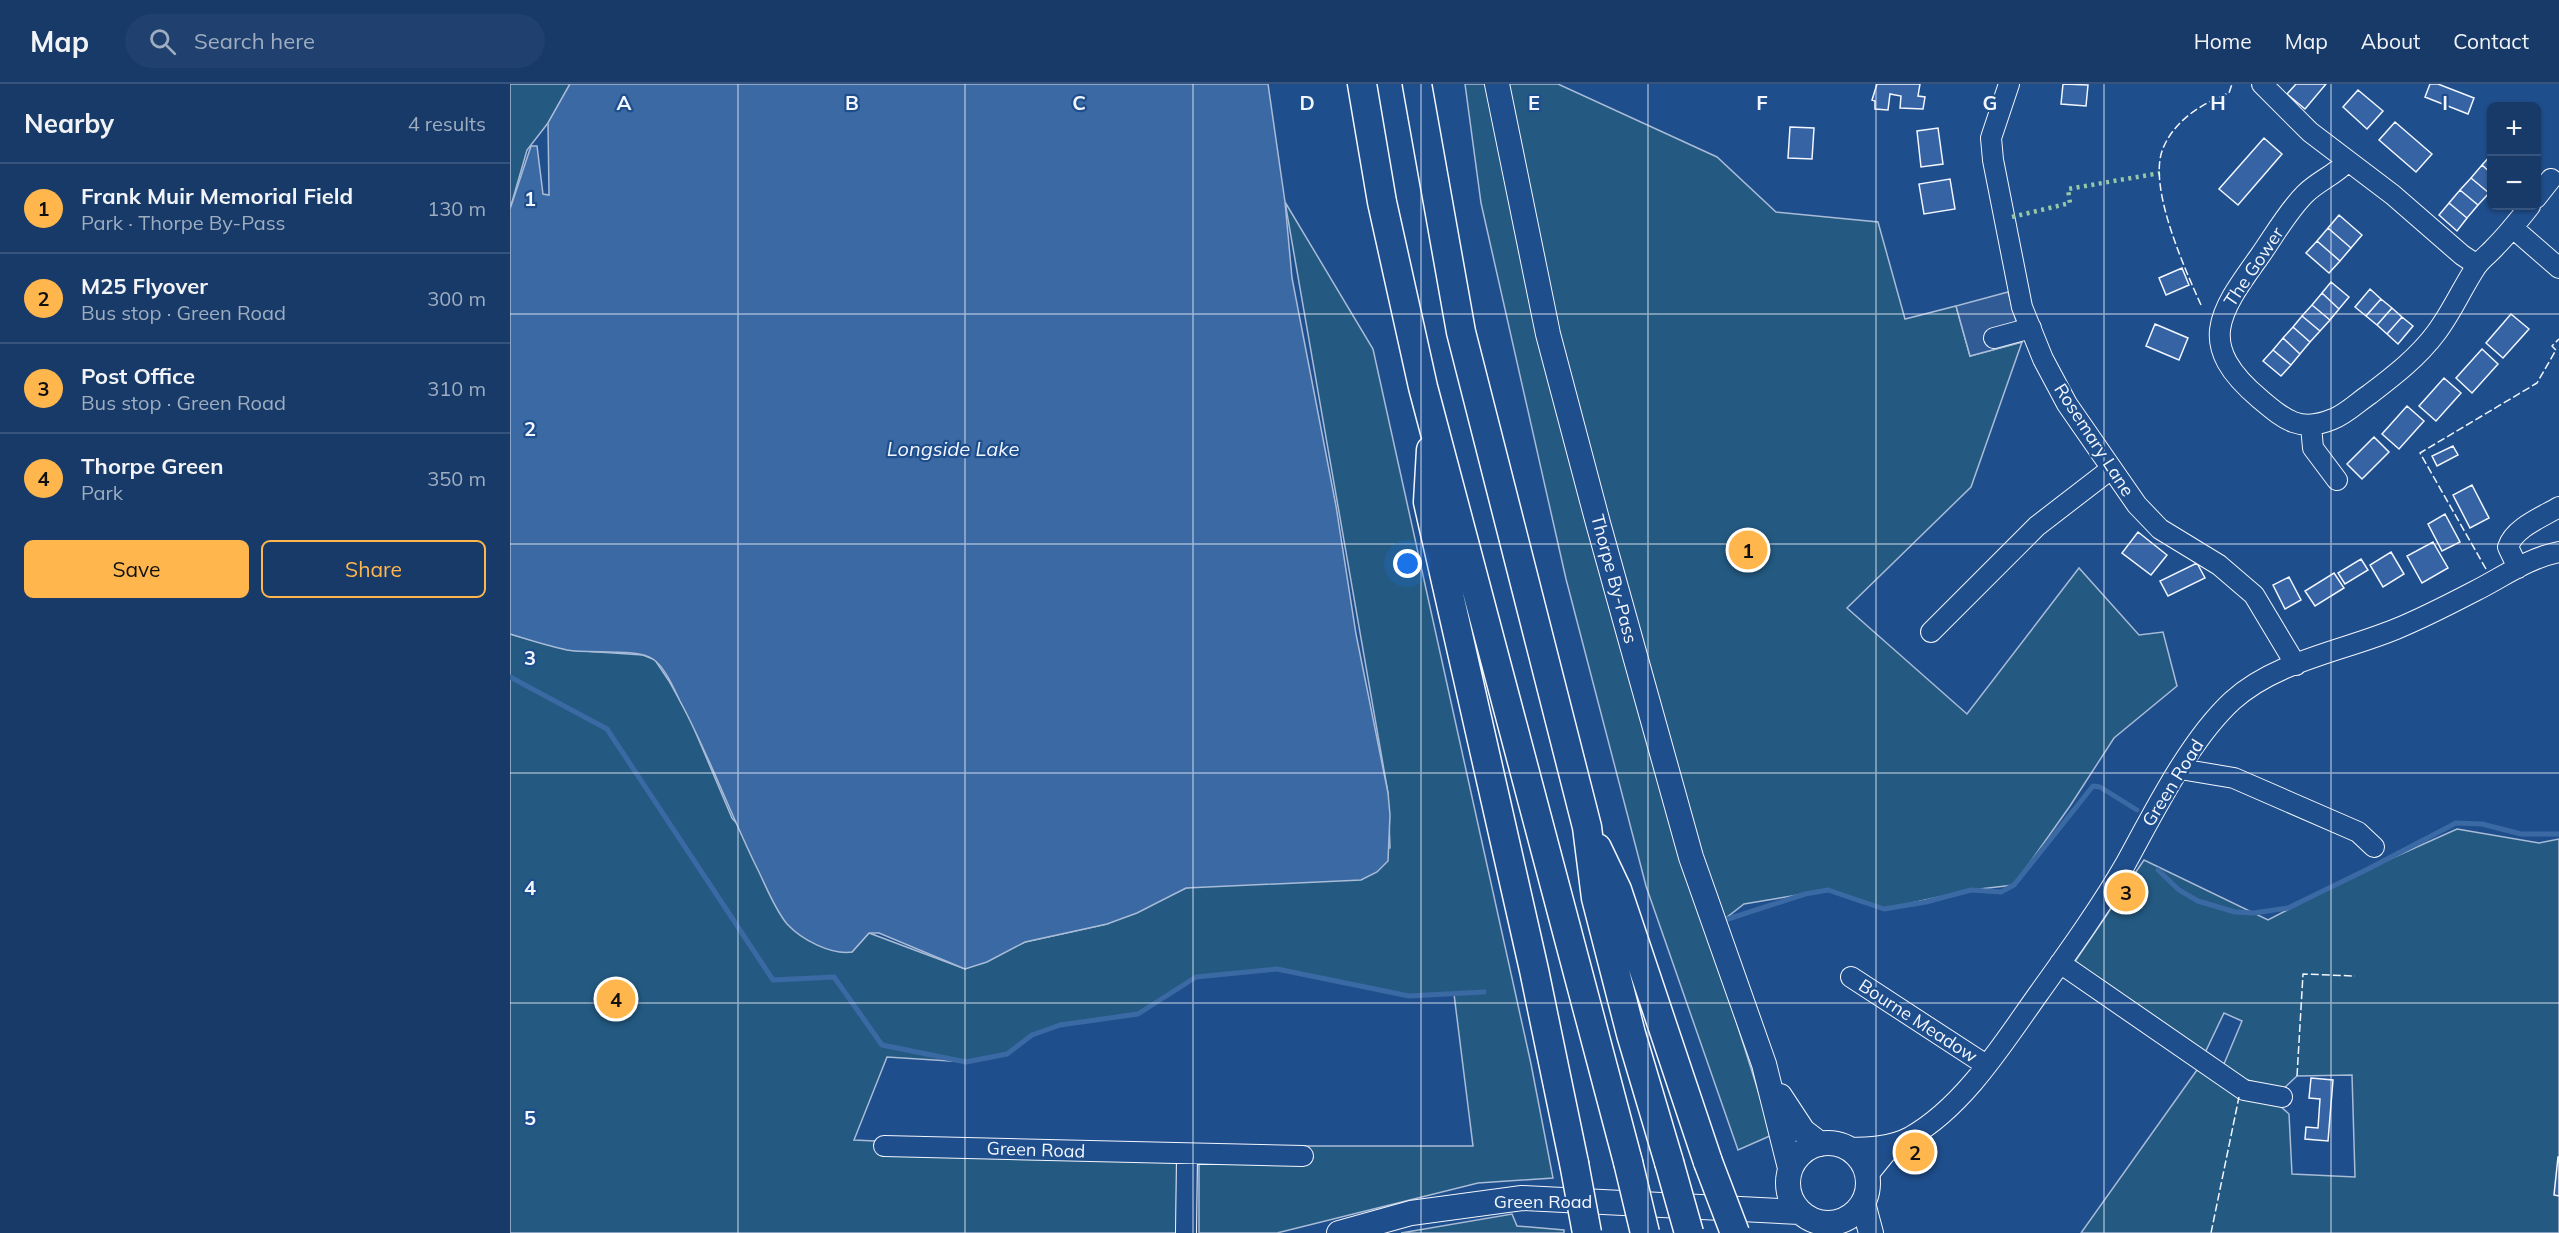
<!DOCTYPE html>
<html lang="en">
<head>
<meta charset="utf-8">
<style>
  :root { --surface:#173a69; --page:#20416f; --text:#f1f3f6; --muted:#9eadc0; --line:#36547d; --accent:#ffb74d }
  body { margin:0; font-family:Mulish,sans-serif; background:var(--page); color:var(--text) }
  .controls { position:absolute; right:18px; top:18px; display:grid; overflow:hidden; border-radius:9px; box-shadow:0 2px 4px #0004 }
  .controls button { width:54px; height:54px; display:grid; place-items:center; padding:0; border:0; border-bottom:2px solid var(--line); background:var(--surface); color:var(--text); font:30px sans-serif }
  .you { position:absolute; left:898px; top:480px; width:21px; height:21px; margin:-15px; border:4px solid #fff; border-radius:50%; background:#1a73e8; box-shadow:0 0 0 9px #1a73e833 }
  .badge { display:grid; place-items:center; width:39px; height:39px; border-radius:50%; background:var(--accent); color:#111; font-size:20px; font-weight:700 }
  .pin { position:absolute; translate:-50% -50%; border:3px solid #fff; box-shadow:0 2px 6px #0006 }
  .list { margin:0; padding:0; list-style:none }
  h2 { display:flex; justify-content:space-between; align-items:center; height:78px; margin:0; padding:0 24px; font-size:26px }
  h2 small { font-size:20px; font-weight:400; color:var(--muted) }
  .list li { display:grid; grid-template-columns:39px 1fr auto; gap:18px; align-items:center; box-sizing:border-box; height:90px; padding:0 24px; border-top:2px solid var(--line) }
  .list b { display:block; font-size:22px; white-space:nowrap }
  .list p { margin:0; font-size:20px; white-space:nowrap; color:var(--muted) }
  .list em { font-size:20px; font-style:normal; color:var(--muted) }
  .actions { display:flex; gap:12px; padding:18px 24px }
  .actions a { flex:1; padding:14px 0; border:2px solid var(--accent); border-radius:9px; text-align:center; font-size:21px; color:var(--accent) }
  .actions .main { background:var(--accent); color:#111 }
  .icon { flex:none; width:33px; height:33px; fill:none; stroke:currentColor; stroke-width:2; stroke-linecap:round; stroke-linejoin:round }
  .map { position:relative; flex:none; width:2049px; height:1149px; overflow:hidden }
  header { display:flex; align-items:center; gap:36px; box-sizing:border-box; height:84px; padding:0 30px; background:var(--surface); border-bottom:2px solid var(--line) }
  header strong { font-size:28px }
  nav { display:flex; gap:33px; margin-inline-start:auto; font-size:21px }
  .search { width:420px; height:54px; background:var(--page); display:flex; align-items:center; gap:15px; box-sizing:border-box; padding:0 21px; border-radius:33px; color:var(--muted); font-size:22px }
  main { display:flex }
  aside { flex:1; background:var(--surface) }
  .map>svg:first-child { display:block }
  .green { fill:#245a82; stroke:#a8bbd7; stroke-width:1.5 }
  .parking { fill:#305b95; stroke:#a8bbd7; stroke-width:1.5 }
  .water { fill:#3b69a3; stroke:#a8bbd7; stroke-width:1.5 }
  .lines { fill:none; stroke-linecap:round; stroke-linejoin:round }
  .stream { stroke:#3b69a3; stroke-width:5 }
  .building { fill:#3563a3; stroke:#f2f6ff; stroke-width:1.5 }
  .minor-casing { stroke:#f2f6ff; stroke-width:22 }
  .major-casing { stroke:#f2f6ff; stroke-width:26 }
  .highway-casing { stroke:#f2f6ff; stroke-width:31 }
  .minor { stroke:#1f4e8c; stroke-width:20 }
  .major { stroke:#1f4e8c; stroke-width:24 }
  .highway { stroke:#1f4e8c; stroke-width:28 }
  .highway-bridge-casing { stroke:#f2f6ff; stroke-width:31; stroke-linecap:butt }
  .highway-bridge { stroke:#1f4e8c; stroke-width:28 }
  .hedge { stroke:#97c8a6; stroke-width:4.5; stroke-dasharray:3 4.5; stroke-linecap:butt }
  .fence { stroke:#f2f6ff; stroke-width:1.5; stroke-dasharray:8 3; stroke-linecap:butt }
  .grid { fill:none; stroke:#f2f6ff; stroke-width:1.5; stroke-opacity:0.55 }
  .labels { text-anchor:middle; stroke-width:4.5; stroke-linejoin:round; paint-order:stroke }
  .street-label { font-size:18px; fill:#f2f6ff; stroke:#1f4e8c }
  .water-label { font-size:20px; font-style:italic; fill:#f2f6ff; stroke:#1f4e8c }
  .grid-label { font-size:20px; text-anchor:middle; font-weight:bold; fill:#f2f6ff; stroke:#1f4e8c; stroke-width:4.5; stroke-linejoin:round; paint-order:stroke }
</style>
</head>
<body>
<header>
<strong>Map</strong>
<div class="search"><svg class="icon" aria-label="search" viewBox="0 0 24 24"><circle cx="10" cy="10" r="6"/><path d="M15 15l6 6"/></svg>Search here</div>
<nav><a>Home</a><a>Map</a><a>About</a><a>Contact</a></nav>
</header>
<main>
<aside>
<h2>Nearby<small>4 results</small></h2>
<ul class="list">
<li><span class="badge">1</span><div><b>Frank Muir Memorial Field</b><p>Park · Thorpe By-Pass</p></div><em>130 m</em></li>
<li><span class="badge">2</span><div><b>M25 Flyover</b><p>Bus stop · Green Road</p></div><em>300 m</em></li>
<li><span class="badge">3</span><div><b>Post Office</b><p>Bus stop · Green Road</p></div><em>310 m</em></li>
<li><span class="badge">4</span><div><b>Thorpe Green</b><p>Park</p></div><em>350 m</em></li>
</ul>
<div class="actions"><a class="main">Save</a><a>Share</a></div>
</aside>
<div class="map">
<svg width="2049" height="1149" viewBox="0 0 2049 1149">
  <rect width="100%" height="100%" fill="#1f4e8c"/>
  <!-- green -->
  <path class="green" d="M0 0H60L38 39 17 66 0 125Z
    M955 0H1048L1207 73 1266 128 1368 138 1395 235 1446 222 1460 272 1512 258 1461 403 1337 524 1457 630 1569 484 1629 551 1653 548 1667 602 1604 654 1560 722 1504 801 1461 806 1374 825 1318 806 1234 820 1198 848 1262 1051 1228 1066 1136 802 1056 495 971 119Z
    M775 118 863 265 1021 980 1043 1094 968 1099 767 1149H689V1062H963L944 910 899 912 767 885 686 893 628 930 550 941 522 951 497 970 456 978 377 973 344 1056 677 1071 671 1149H0V550L59 566 133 571 145 576 159 597 180 635 222 734 342 868 359 849 455 885 515 858 597 840 676 804 880 764 878 709Z
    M1947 745 2029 759 2049 755V1149H1571L1687 986 1770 1022 1779 1030 1782 1090 1845 1093 1842 991 1787 992 1771 1007 1711 987 1732 937 1714 929 1692 975 1564 879 1634 776 1758 836 1851 788Z
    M1002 1130 1007 1142 1054 1146V1149H891Z"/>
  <!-- parking -->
  <path class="parking" d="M1498 208 1512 258 1460 272 1446 222Z"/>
  <!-- water -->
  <path class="water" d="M60 0H758L775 118 782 194 826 422 846 550 878 709 880 731 878 777 867 788 851 796 676 804 627 829 597 840 515 858 477 878 455 885 369 849H359L342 868C321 871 292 856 277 840 264 824 256 802 247 784 220 729 199 671 170 617 164 605 155 583 143 575 126 564 80 570 57 566 38 562 19 556 0 550V125L21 62H27L33 110 39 111 38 39Z"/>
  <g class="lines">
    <!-- stream -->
    <path class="stream" d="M0 593 97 645 263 896 324 893 372 961 456 978 497 970 522 951 550 941 628 930 686 893 767 885 899 912 974 908
      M1648 786 1669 806 1688 817 1725 828 1744 829 1778 824 1858 785 1946 739 1972 740 2011 750H2049
      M1218 835 1295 810 1318 806 1374 825 1416 818 1461 806 1491 808 1504 801 1583 702 1590 703 1627 726"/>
  </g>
  <!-- building -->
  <path class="building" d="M1367 0H1410L1408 12 1415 13 1413 25 1390 24 1391 12 1380 10 1378 26 1365 25V17L1362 16Z
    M1553 0 1578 1 1576 22 1551 20Z
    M1786 0H1816L1795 25 1777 10Z
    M1920 0H1928L1964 14 1958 30 1915 13Z
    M1848 6 1873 27 1857 45 1833 23Z
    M1885 38 1922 70 1906 88 1869 56Z
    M1280 43 1304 44 1302 75 1278 74Z
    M1428 44 1433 80 1411 83 1407 47Z
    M1754 54 1772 70 1728 121 1709 105Z
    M1982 70V90L1972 81Z
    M1972 81 1982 90V106L1979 109 1961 94Z
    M1961 94 1979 109 1968 121 1950 106Z
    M1440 95 1445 125 1414 130 1409 100Z
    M1950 106 1968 121 1957 134 1939 119Z
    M1939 119 1957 134 1947 147 1929 131Z
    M1829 131 1852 151 1841 164 1818 144Z
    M1818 144 1841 164 1830 177 1807 157Z
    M1807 157 1830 177 1819 189 1796 169Z
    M1672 184 1679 201 1656 211 1649 194Z
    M1821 198 1839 213 1829 225 1812 209Z
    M1860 205 1871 215 1856 232 1845 223Z
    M1812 209 1829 225 1820 236 1802 221Z
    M1871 215 1882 224 1867 241 1856 232Z
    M1802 221 1820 236 1810 247 1792 232Z
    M1882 224 1892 233 1877 250 1867 241Z
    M2001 230 2019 245 1993 274 1976 259Z
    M1792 232 1810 247 1800 258 1783 243Z
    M1892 233 1903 242 1888 260 1877 250Z
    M1645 240 1678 254 1669 276 1636 262Z
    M1783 243 1800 258 1790 270 1773 254Z
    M1773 254 1790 270 1781 281 1763 266Z
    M1972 265 1988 280 1962 309 1946 294Z
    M1763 266 1781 281 1771 292 1753 277Z
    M1934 294 1951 309 1926 337 1909 322Z
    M1897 322 1914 337 1889 365 1872 350Z
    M1864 353 1879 368 1852 395 1837 380Z
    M1943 362 1948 371 1927 382 1922 372Z
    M1962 401 1979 434 1960 444 1943 411Z
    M1935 430 1950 458 1932 467 1918 440Z
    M1628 448 1657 471 1641 491 1612 469Z
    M1923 458 1938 484 1912 499 1897 472Z
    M1881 468 1894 490 1873 503 1860 481Z
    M1851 475 1858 486 1835 500 1828 489Z
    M1687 479 1695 494 1658 512 1650 497Z
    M1824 489 1834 504 1805 522 1795 507Z
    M1779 493 1791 516 1775 525 1763 501Z
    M1801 994 1823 996 1818 1057 1795 1055 1796 1043 1808 1044 1810 1015 1799 1014Z
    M2048 1073H2049V1112L2044 1111Z"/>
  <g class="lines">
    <!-- minor casing -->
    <g class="minor-casing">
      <path id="minor" d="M1499 0 1481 54 1483 76 1512 223 1533 275 1557 320 1627 421 1650 445 1709 481 1744 511 1786 581
        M1752 0 1800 48 1883 111 1952 171 1967 181
        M1838 77C1825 91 1808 97 1795 110 1777 128 1764 152 1749 173 1708 230 1686 261 1750 315 1775 336 1790 349 1823 335 1836 330 1848 318 1860 310 1885 291 1908 273 1926 249 1942 228 1952 204 1966 183 1971 175 1979 170 1985 163 1998 150 2009 136 2020 122
        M2026 114 2041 95
        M2003 144 2049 184
        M1484 254 1521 244
        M1801 342 1803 364 1827 396
        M2008 484 1998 463C2004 444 2032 433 2049 423
        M1421 548 1527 442 1601 385
        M1670 685 1724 694 1848 748 1864 763
        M1550 879 1734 1006 1772 1013
        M1341 893 1476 981
        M374 1062 793 1072
        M1338 1064C1359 1064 1381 1063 1400 1053 1454 1023 1494 958 1529 909 1559 867 1590 824 1616 779 1644 728 1679 657 1722 617 1766 577 1833 567 1886 545 1913 534 1940 520 1965 507 1993 493 2018 474 2049 468
        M1357 1092 1383 1060
        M676 1149 677 1071"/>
    </g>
    <!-- major casing -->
    <g class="major-casing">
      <path id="major" d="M987 0 1038 250 1088 439 1181 773 1254 980 1280 1084
        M1270 1012 1293 1047 1310 1060
        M1278 1099a40 40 0 1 1 80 0a40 40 0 1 1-80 0Z
        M1353 1119 1361 1149
        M829 1149 901 1129 1012 1114 1290 1128"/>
    </g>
    <!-- highway casing -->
    <g class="highway-casing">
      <path id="highway" d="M852 0 872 118 913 303 1118 1078
        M907 0 951 248 1077 743 1086 814 1121 950 1159 1078
        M921 366 918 418 1024 886 1064 1079
        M1087 764 1107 806 1198 1078"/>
    </g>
    <!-- minor -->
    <use href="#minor" class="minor"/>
    <!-- major -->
    <use href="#major" class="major"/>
    <!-- highway -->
    <use href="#highway" class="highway"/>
    <!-- highway-bridge casing -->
    <g class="highway-bridge-casing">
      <path id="highway-bridge" d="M1118 1078 1135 1149
        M1159 1078 1179 1149
        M1198 1078 1225 1149
        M1064 1079 1077 1149"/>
    </g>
    <!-- highway-bridge -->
    <use href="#highway-bridge" class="highway-bridge"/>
    <!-- hedge -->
    <path class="hedge" d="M1502 133 1560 119 1558 105 1650 89"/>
    <!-- fence -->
    <path class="fence" d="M1691 221C1675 185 1639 106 1652 67 1663 37 1691 20 1719 9L1722 0
      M1976 485 1910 369 2027 299 2046 266 2042 262 2049 255
      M1787 992 1793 890 1845 892
      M1701 1149 1729 1013"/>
  </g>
  <!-- grid -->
  <path class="grid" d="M228 0V1149M455 0V1149M683 0V1149M911 0V1149M1138 0V1149M1366 0V1149M1594 0V1149M1821 0V1149M0 230H2049M0 460H2049M0 689H2049M0 919H2049"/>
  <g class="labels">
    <!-- street labels -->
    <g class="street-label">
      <text transform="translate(1744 183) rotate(-56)" y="6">The Gower</text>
      <text transform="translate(1584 356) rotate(57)" y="6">Rosemary Lane</text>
      <text transform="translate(1104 495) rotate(75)" y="6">Thorpe By-Pass</text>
      <text transform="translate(1663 699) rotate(-58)" y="6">Green Road</text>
      <text transform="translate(1408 937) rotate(33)" y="6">Bourne Meadow</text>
      <text transform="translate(526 1066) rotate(2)" y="6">Green Road</text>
      <text x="1033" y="1124">Green Road</text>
    </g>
    <!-- water labels -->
    <g class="water-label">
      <text x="443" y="372">Longside Lake</text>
    </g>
  </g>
  <g class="grid-label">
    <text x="114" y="26">A</text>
    <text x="342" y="26">B</text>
    <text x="569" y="26">C</text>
    <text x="797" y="26">D</text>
    <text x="1024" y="26">E</text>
    <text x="1252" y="26">F</text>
    <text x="1480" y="26">G</text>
    <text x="1708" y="26">H</text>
    <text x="1935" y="26">I</text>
    <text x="20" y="122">1</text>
    <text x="20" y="352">2</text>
    <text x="20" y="581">3</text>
    <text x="20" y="811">4</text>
    <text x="20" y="1041">5</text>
  </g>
</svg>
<div class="controls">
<button>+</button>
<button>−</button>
</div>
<div class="you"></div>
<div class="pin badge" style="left:1238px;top:466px">1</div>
<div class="pin badge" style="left:1405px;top:1068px">2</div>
<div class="pin badge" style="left:1616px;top:808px">3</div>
<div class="pin badge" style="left:106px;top:915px">4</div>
</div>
</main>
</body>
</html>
